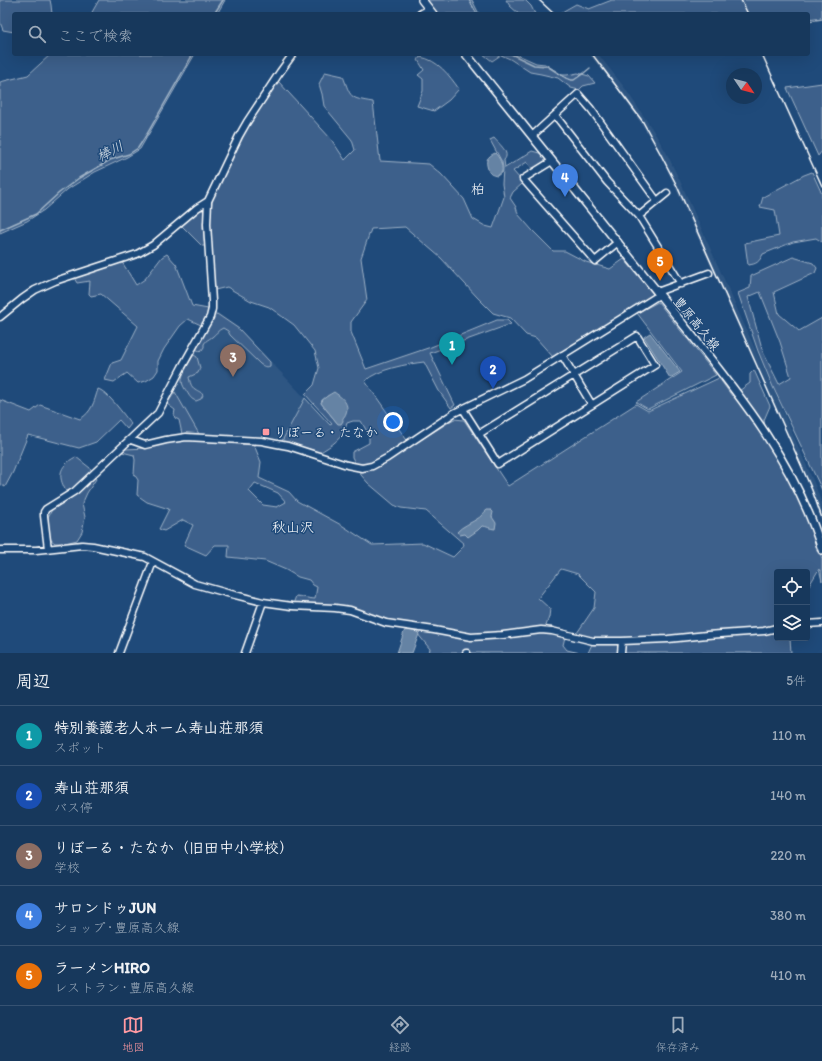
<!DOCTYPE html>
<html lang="ja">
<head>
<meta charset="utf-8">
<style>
  :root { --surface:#17385c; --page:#203f62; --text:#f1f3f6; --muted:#9eacbb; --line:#365272; --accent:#ff9aa2 }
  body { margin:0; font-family:Itim,"Klee One",sans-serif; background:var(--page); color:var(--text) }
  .controls { position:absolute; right:12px; bottom:12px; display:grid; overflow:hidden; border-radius:4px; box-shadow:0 4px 16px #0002 }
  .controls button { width:36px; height:36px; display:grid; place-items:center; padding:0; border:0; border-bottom:1px solid var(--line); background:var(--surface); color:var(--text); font:20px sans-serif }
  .compass { position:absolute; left:726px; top:68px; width:36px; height:36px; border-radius:50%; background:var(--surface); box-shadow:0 4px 16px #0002; rotate:125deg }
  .you { position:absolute; left:393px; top:422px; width:14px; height:14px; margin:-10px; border:3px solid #fff; border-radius:50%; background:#1a73e8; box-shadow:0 0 0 6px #1a73e833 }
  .badge { display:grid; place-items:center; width:26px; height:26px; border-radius:50%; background:var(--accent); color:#fff; font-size:13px; font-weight:700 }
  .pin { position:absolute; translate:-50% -33px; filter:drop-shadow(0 1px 2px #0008) }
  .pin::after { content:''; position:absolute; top:21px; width:14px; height:12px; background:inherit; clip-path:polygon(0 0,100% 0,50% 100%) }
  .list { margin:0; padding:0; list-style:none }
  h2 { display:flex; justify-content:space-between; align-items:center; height:52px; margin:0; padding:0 16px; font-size:17px }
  h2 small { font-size:13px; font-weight:400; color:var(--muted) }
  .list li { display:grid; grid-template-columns:26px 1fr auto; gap:12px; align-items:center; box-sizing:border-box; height:60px; padding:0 16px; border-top:1px solid var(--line) }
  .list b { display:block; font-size:15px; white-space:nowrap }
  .list p { margin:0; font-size:13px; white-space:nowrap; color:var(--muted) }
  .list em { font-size:13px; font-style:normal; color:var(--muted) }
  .icon { flex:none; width:22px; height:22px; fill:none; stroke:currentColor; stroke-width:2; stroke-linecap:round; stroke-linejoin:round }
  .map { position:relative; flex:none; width:822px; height:653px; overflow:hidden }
  .search { position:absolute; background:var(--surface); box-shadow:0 4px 16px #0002; left:12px; right:12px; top:12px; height:44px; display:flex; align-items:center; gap:10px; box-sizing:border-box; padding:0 14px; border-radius:4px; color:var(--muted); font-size:15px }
  .sheet { height:352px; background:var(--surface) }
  nav { display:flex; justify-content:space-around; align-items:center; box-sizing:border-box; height:56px; border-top:1px solid var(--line); background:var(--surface); font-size:11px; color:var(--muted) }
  nav a { display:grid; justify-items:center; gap:2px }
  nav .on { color:var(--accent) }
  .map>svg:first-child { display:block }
  .built { fill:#2e5683 }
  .green { fill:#3c618b; stroke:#9eb0c5; fill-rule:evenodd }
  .water { fill:#6583a4; stroke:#a3b5c8 }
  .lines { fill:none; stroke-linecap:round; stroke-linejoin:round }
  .stream { stroke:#a3b5c8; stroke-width:1.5 }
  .minor-casing { stroke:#fff; stroke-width:9 }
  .major-casing { stroke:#fff; stroke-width:10 }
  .minor { stroke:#1f4a7a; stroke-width:6 }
  .major { stroke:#1f4a7a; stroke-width:7 }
  .rail { stroke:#fff; stroke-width:1.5 }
  .poi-dot { fill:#ff9aa2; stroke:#1f4a7a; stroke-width:1.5 }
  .labels { text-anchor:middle; stroke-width:3; stroke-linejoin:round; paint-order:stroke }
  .street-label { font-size:13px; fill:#fff; stroke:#1f4a7a }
  .poi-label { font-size:13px; fill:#fff; stroke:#1f4a7a; text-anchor:start }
  .water-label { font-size:14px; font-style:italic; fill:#d8e0e8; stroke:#1f4a7a }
  .neighbourhood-label { font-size:14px; fill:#fff; stroke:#1f4a7a }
</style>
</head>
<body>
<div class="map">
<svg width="822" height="653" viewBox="0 0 822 653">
  <rect width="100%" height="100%" fill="#1f4a7a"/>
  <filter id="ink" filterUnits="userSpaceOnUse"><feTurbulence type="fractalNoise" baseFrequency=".025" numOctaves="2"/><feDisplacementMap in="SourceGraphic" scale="8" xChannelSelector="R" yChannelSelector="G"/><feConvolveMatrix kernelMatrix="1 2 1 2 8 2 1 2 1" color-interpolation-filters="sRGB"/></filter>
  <g filter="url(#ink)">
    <!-- built -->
    <path class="built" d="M589 54H598L624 87 651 127 666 152 680 181 778 400 815 485 822 504V524L815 501 801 466 674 185 660 155 646 131 618 90Z
      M214 312H216L239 328 305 398 282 441 264 438 197 434 172 392 176 389 186 367 203 334 213 318Z"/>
    <!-- green -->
    <path class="green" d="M0 0H50L51 5 52 14H14V32L3 30 0 22Z
      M99 0H225L217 14H91Z
      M427 0H472L479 14H437Z
      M506 0H525L531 6 535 14H519L510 6Z
      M612 0H822V17L808 19V14H562L560 13 576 4 589 9Z
      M51 54H195L140 149 127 157 95 172 68 189 44 210 27 221 0 233V82L28 75Z
      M483 54H516L536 63 545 64 562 75H567L578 73 589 76 595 83 583 86 579 90 571 88 558 78 541 74 530 72 510 59 501 55 492 61Z
      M420 57C438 60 449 75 459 89L449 100 434 111 417 106 423 91V79L418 75 424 70 418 60Z
      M325 72 343 76C351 98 349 98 373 102L380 161 429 164 441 174 464 199 473 219 485 226 493 228 504 197 502 184 503 168 502 162 490 140 494 138C499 144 511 153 504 160L505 168 532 151 543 154 548 160 533 170 527 162 513 171 520 179 522 184 513 192 510 198 516 207 518 214 532 230 553 251H565L586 262 610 269 624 259 654 295 553 357 536 338 526 335 510 318 493 313 477 297 441 258 405 227 371 229 361 258 367 300 351 322V332L366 369 431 347 497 320H507L511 324 430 353 455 405 451 408 439 391 424 362C407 364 378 369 365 381L411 446 454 419 464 420 508 486 636 404 648 411 719 378 732 396 750 383V374L754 370 770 406 764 420 768 444 784 469 802 504 817 541 822 559V581L819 569 807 589V572H777V638H790L791 653H588L592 644 586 637 577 633 594 608 596 592 578 574 561 569 538 598 550 609 549 617 544 632 565 637 563 645 567 650 580 653H429L430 649 417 633 403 623 380 619 351 607 293 604 296 596C302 596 308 599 315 599L317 587 313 585 309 580 298 577 286 570 265 561 228 557 229 545H215L206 555 184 545 193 525 183 520 164 531 159 529 169 509 147 502 137 495 138 480 134 474 135 460 134 455 122 452 126 449 146 448 166 443 186 440 254 445 261 462 259 478 289 492 297 501 343 526 372 545 423 543 453 557 462 548 464 544 426 511 401 508 394 505 368 483 361 475 352 457V452L369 443V435L361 421H353L347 423C343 439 332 445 319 453L282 441 305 398 330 425 332 424 305 394 314 385 319 368 315 351 294 325 269 307 251 301 227 287 215 290 211 249 210 221 212 200 229 163 248 127 278 81 331 139 345 160 355 150 352 140 324 106 322 94 319 84ZM329 395 345 415 338 424 321 403 322 400ZM255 483 278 493 286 502 277 507 263 505 249 491Z
      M822 83V151L818 156 787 88Z
      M812 172 822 194V242L816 238 793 242 763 254C759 262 757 264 748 265L745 243 779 236 775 210 760 207 763 197 804 175Z
      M200 210H203L204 213 203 228 205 246H202L181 225Z
      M167 254 176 264 192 306 208 309V315L203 326 188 319 180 326 164 349 158 361V370L154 376 146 381 138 383 127 373 114 382 105 380 112 363 121 360 138 326 101 294 91 296 89 294 90 281 77 283 74 278 122 262 136 285 145 279 162 257Z
      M793 257 813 263 817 268 815 273 774 292 779 314 799 331 822 318V490L773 387 758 351 738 293 750 288 751 276ZM760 292 780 342 791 377 779 384 763 352 748 297Z
      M658 302 716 375 648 409 636 402 682 372 637 313Z
      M217 314 239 329 270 362V366C266 368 263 366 260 364L230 335 228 331 223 328C218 330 216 334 212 337 208 340 206 340 204 344V347L202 350 199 351 196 349 204 334 215 315Z
      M194 355 197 357 200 368 198 373 189 377C190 382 191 387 195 389 199 392 200 391 203 395L201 399 196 401C191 399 190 397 187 392 185 389 182 385 182 381 181 375 190 360 194 355Z
      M98 389C108 392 124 415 131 424L127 429 119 420 96 442 79 448 28 435 13 472 5 487 0 484V400L31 412 40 405 80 419C92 412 94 402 98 389Z
      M175 392 199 434H182L179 420 175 418 174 415 175 410 167 404Z
      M76 457 90 468 96 479 87 493 82 504 85 517 82 532 77 540 65 543H55L51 540 48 529V517L53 508 67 493C62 484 57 474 65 465 69 461 71 459 76 457Z"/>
    <!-- water -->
    <path class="water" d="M495 153C500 158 503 165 502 172L497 176C492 175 489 174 488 169 485 160 487 157 495 153Z
      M650 333 680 372 670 378 644 337Z
      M334 392C341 397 350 403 346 413 345 417 342 417 343 421L341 424H338L321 403C323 398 329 395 334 392Z
      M487 510H491L493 512 492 517 496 523 495 529C490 529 487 526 482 526L478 530 468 537 465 534 460 535 457 532C462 526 471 523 477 519 481 517 483 513 487 510Z
      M406 629 417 632 419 634 412 653H397L404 632Z"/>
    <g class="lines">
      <!-- stream -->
      <path class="stream" d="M469 0 477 14
        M214 14 223 0
        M808 21 822 19
        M511 54 534 65 547 66 566 78 571 80H574L584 73 590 68
        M0 230 36 214 59 193 79 178 100 166 110 160 129 154 138 148 147 134 193 54"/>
      <!-- minor casing -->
      <g class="minor-casing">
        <path id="minor" d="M420 14 429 9
          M555 115 607 182 639 216 681 284
          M532 136 578 94 591 109 657 201
          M552 161 523 179 595 261 618 242
          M639 216 667 193
          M657 292 709 273
          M0 317 22 299 35 290 55 281 137 254 153 245 197 208 208 201
          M562 355 592 405
          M463 409 498 464 655 365 637 336 479 434
          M131 440 145 445 166 440 186 437 262 441 277 444 288 446 347 465 362 468 372 466 387 458 454 413 524 379 659 295
          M48 549 44 516V512L46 509 75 491 158 413 182 367 210 317 212 309V301L207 224 208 201 239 136 247 122 280 72 293 54
          M0 550H36L82 545 93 546 145 557 195 584 227 593 263 602 292 606 335 608 350 610 386 623 434 630 471 637 503 635 541 630 552 631 593 641H622L668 639 707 635 764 631 777 628
          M807 624 822 623
          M119 653 153 562
          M245 653 263 602
          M466 653H467
          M621 653 622 641"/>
      </g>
      <!-- major casing -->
      <g class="major-casing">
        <path id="major" d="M422 0 433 14
          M466 54C531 134 595 214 659 294 721 373 792 451 822 550"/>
      </g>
      <!-- minor -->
      <use href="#minor" class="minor"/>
      <!-- major -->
      <use href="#major" class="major"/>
      <!-- rail -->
      <path class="rail" d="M539 0 554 14
        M741 0 748 14
        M592 54 620 91 643 122 660 153 677 186 797 456 812 490 822 518
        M762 54 822 186"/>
    </g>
  </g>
  <!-- markers -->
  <rect class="poi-dot" x="262" y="428" width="8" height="8" rx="2"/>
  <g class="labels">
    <!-- street labels -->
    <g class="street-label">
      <text transform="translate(697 323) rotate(51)" y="5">豊原高久線</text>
    </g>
    <!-- poi labels -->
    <g class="poi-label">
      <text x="274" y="437">りぼーる・たなか</text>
    </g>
    <!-- water labels -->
    <g class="water-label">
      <text transform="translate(110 151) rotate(-27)" y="5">棒川</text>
    </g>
    <!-- neighbourhood labels -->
    <g class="neighbourhood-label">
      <text x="478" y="194">柏</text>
      <text x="293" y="532">秋山沢</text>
    </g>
  </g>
</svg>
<div class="controls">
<button><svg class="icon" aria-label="locate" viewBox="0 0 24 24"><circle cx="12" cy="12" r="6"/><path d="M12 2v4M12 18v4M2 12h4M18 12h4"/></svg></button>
<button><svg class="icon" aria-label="layers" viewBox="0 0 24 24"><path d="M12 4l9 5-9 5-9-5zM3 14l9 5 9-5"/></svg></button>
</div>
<svg class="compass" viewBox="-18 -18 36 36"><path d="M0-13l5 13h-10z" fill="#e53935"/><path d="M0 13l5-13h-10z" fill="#9eacbb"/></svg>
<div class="you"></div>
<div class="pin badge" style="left:452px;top:365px;background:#0f9aa8">1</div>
<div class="pin badge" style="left:493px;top:389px;background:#1a4fb4">2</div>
<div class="pin badge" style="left:233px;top:377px;background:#8d6e63">3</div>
<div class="pin badge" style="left:565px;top:197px;background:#3f7fe0">4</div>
<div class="pin badge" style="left:660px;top:281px;background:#e8710a">5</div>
<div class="search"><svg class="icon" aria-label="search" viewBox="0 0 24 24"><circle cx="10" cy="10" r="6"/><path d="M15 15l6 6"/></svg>ここで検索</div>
</div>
<section class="sheet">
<h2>周辺<small>5件</small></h2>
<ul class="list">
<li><span class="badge" style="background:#0f9aa8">1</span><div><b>特別養護老人ホーム寿山荘那須</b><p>スポット</p></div><em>110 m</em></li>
<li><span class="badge" style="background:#1a4fb4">2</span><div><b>寿山荘那須</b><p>バス停</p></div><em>140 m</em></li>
<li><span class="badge" style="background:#8d6e63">3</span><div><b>りぼーる・たなか（旧田中小学校）</b><p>学校</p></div><em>220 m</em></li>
<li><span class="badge" style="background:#3f7fe0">4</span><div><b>サロンドゥJUN</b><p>ショップ · 豊原高久線</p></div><em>380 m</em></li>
<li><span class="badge" style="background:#e8710a">5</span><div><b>ラーメンHIRO</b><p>レストラン · 豊原高久線</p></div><em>410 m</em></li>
</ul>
</section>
<nav>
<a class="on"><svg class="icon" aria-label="map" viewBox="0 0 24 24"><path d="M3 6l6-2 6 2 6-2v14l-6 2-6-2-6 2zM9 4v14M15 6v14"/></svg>地図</a>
<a><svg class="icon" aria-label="directions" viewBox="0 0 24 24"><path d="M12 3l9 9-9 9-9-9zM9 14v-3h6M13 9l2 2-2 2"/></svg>経路</a>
<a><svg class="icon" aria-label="saved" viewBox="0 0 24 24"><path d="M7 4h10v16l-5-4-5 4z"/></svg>保存済み</a>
</nav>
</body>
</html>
